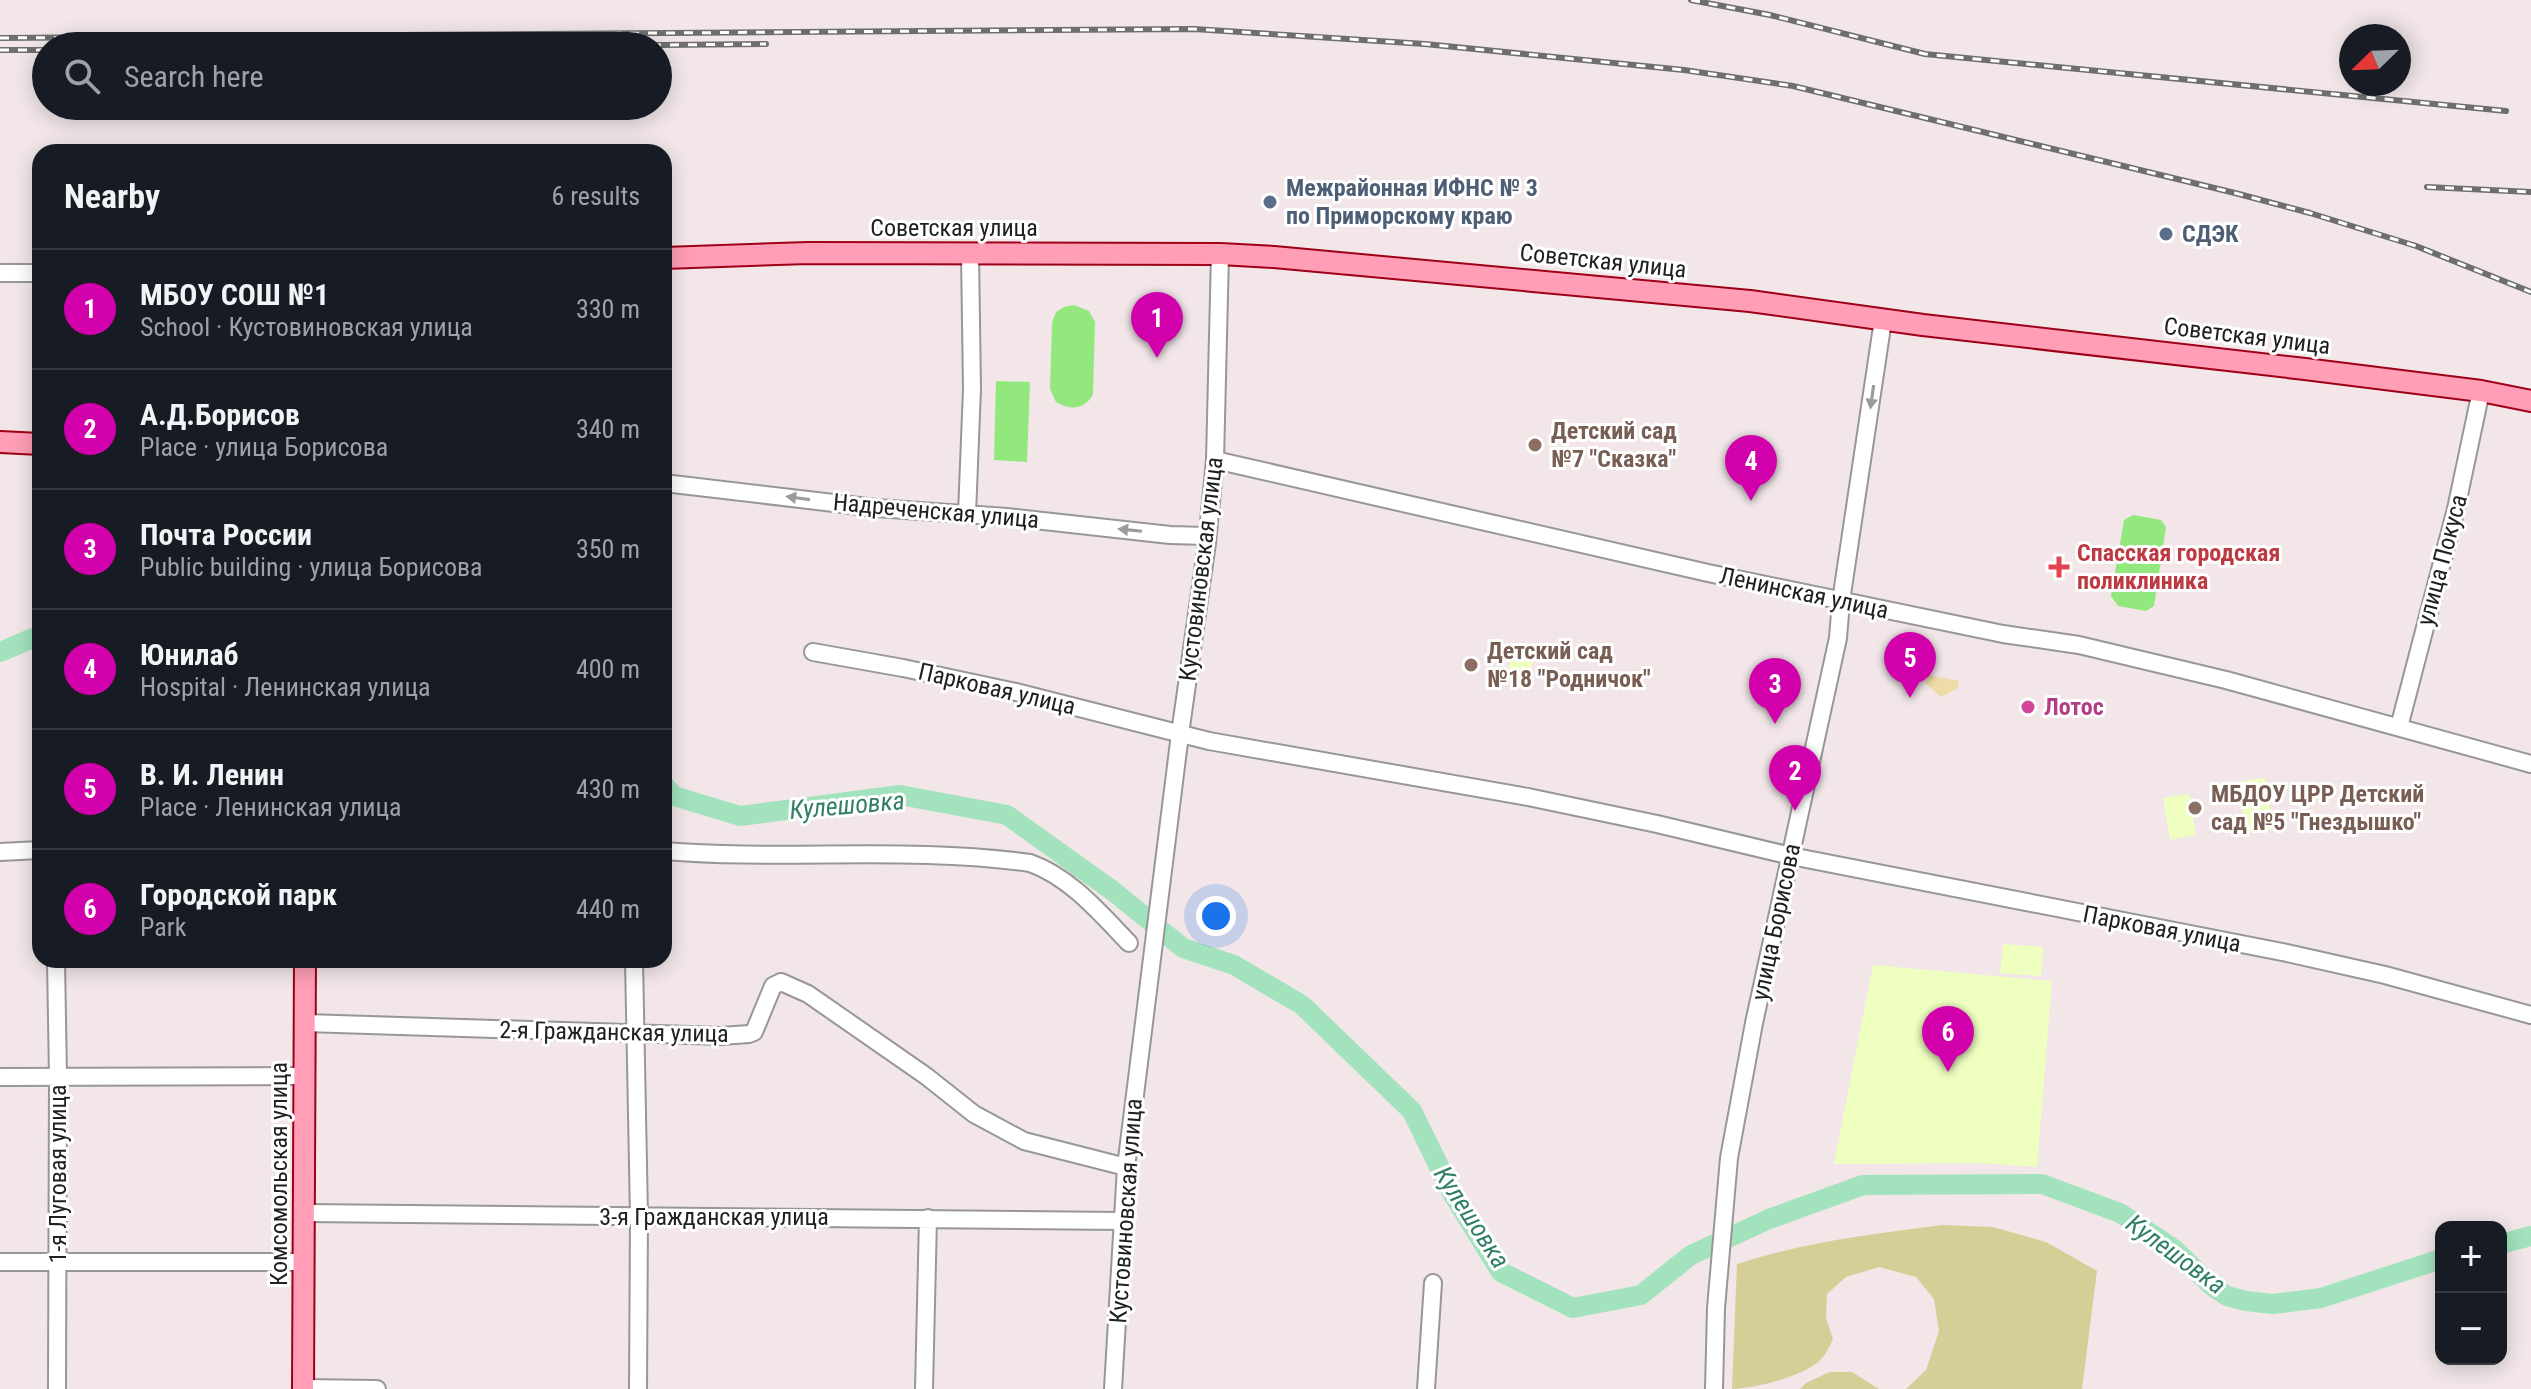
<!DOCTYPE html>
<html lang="en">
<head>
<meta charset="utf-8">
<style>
  :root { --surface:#171b24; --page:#20242c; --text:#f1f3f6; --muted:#9ea1a6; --line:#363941; --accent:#d100ab }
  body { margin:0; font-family:"Roboto Condensed",sans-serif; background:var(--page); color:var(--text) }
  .controls { position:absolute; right:24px; bottom:24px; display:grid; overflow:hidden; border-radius:16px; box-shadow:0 4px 20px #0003 }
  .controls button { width:72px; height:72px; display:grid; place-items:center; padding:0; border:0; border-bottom:2px solid var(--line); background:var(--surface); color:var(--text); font:40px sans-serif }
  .compass { position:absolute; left:2339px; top:24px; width:72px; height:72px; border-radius:50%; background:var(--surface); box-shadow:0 4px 20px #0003; rotate:247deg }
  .you { position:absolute; left:1216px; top:916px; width:28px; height:28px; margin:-20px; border:6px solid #fff; border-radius:50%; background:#1a73e8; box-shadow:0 0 0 12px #1a73e833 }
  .badge { display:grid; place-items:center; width:52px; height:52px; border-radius:50%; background:var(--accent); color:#fff; font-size:26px; font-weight:700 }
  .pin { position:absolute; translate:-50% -66px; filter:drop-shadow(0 2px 4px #0008) }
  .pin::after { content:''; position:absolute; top:42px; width:28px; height:24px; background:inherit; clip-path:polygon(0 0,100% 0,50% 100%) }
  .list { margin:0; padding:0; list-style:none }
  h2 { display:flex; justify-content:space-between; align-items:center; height:104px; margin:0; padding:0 32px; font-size:34px }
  h2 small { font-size:26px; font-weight:400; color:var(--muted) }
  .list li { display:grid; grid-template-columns:52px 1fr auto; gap:24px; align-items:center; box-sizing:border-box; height:120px; padding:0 32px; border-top:2px solid var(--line) }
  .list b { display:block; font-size:30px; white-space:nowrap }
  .list p { margin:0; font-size:26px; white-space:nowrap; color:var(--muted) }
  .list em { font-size:26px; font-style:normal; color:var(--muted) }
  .icon { flex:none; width:44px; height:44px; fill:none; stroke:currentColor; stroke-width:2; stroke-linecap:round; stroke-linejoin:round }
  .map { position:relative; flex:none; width:2531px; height:1389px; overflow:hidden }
  .search { position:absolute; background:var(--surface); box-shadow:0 4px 20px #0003; left:32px; top:32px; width:640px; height:88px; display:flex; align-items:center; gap:20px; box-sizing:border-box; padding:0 28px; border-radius:44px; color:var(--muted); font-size:30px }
  .panel { position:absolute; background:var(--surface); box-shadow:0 4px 20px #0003; left:32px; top:144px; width:640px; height:824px; border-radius:24px }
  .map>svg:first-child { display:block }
  .grass { fill:#f0daa8 }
  .forest { fill:#d5ce97 }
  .park { fill:#eeffc0 }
  .pitch { fill:#93e87d }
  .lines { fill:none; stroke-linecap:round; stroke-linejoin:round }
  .river { stroke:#a2e3bd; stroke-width:20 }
  .minor-casing { stroke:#979797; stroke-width:20 }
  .major-casing { stroke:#9d0017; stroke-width:24 }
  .minor { stroke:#fff; stroke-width:16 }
  .major { stroke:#ff9eb6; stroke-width:20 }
  .rail-casing { stroke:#6e6e6e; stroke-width:6 }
  .rail { stroke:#fff; stroke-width:3; stroke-dasharray:9; stroke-linecap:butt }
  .oneway { fill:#9b9b9b }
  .service-dot { fill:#5c6f8a; stroke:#fff; stroke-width:3 }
  .education-dot { fill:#8d6e63; stroke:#fff; stroke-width:3 }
  .health-dot { fill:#e0444e; stroke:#fff; stroke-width:3 }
  .hotel-dot { fill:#d1479c; stroke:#fff; stroke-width:3 }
  .labels { text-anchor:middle; stroke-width:6; stroke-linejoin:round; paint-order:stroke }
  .service-label { font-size:24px; font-weight:bold; fill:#4e5e75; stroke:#fff; text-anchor:start }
  .street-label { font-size:24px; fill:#202020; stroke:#fff }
  .education-label { font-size:24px; font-weight:bold; fill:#785e54; stroke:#fff; text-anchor:start }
  .health-label { font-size:24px; font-weight:bold; fill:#be3a42; stroke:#fff; text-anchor:start }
  .hotel-label { font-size:24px; font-weight:bold; fill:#b23c85; stroke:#fff; text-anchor:start }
  .water-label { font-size:26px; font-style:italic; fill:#317f66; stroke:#fff }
</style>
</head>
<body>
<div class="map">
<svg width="2531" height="1389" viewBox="0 0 2531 1389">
  <rect width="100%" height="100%" fill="#f2e6e8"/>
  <!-- grass -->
  <path class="grass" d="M1928 675 1959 681 1958 688 1941 697 1926 684Z"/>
  <!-- forest -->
  <path class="forest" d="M1942 1225 1993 1227 2046 1242 2097 1271 2082 1389H1906L1926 1370 1939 1331 1934 1299 1916 1277 1879 1267 1846 1277 1827 1294 1826 1318 1833 1339C1830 1345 1827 1352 1823 1357 1810 1375 1754 1389 1732 1389L1737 1264C1804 1242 1873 1234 1942 1225Z
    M1830 1372H1852L1879 1389H1800L1806 1383Z"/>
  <!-- park -->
  <path class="park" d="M1512 650 1534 654 1529 683 1507 680Z
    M2265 778 2274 829 2247 833 2238 782Z
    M2189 794 2196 835 2170 840 2163 798Z
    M2003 944 2043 947 2041 976 2000 973Z
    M1873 965 2052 981 2037 1167 1983 1163 1834 1164Z"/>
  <!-- pitch -->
  <path class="pitch" d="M1074 305 1089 311 1095 322 1093 394C1086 409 1070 411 1056 402L1050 389 1052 323 1056 312 1064 307Z
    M996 381 1030 382 1027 462 994 460Z
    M2133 515 2161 520 2166 527 2154 606 2146 611 2118 606 2111 596 2124 520Z"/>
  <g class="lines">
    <!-- river -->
    <path class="river" d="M0 652 40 635
      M664 785 674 796 740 816 900 795 1007 815 1113 891 1183 948 1234 965 1302 1005 1412 1111 1452 1193 1501 1272 1573 1308 1641 1295 1691 1255 1769 1219 1863 1185 2042 1184 2120 1213 2174 1249 2212 1286 2227 1296 2246 1301 2273 1304 2321 1298 2441 1259
      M2501 1244 2531 1236"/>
    <!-- minor casing -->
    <g class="minor-casing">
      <path id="minor" d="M0 273H40
        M1215 460 1708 573 2003 634 2079 645 2226 680 2531 764
        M664 483 876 508 1007 517 1170 535 1207 536
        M967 514 972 389 970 254
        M813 652 903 668 1016 692 1209 741 1528 797 1657 824 1791 856 2287 953 2385 975 2531 1015
        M2399 727 2456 509 2481 391
        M664 851C786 861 908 846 1030 863 1070 877 1100 913 1129 943
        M0 852 40 850
        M56 960 58 1077 57 1389
        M634 960 639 1216 638 1389
        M305 1023 721 1036 749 1034 754 1032 773 986 781 982 808 994 926 1076 974 1114 1024 1141 1126 1167
        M0 1077 304 1076
        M305 1213 1123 1221
        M0 1262H304
        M303 1388 377 1389
        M924 1389 928 1218
        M1113 1389 1126 1167 1180 734 1207 543 1215 460 1220 254
        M1426 1389 1433 1283
        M1714 1389 1716 1308 1729 1158 1754 1023 1838 638 1841 601 1883 320"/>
    </g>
    <!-- major casing -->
    <g class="major-casing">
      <path id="major" d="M664 258 808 253 1220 254 1274 257 1750 301 1923 325 2305 369 2481 391 2531 401
        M0 442 40 444
        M303 1389 305 960"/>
    </g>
    <!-- minor -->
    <use href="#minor" class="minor"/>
    <!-- major -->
    <use href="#major" class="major"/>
    <!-- rail casing -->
    <g class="rail-casing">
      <path id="rail" d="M1691 0 1770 15 1925 54 2506 111
        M0 38 1194 29 1425 44 1684 70 1793 86 2235 193 2310 213 2416 246 2531 292
        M562 46 766 44
        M0 50H46
        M2427 187 2531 192"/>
    </g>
    <!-- rail -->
    <use href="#rail" class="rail"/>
  </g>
  <!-- one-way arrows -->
  <defs><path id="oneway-solid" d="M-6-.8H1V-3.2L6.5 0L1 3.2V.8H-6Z" transform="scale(2)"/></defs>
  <g class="oneway">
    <use href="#oneway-solid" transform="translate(1872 397) rotate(98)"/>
    <use href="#oneway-solid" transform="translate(798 498) rotate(-172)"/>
    <use href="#oneway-solid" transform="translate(1130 530) rotate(-174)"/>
  </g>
  <!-- markers -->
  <g class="service-dot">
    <circle cx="1270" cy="202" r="8"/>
    <circle cx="2166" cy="234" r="8"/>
  </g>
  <g class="education-dot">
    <circle cx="1535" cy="445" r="8"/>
    <circle cx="1471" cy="665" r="8"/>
    <circle cx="2195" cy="808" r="8"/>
  </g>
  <path class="health-dot" d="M2055 555h8v8h8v8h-8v8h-8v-8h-8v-8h8z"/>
  <circle class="hotel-dot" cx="2028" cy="707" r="8"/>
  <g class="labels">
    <!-- service labels -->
    <g class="service-label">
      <text x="1286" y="196">Межрайонная ИФНС № 3<tspan x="1286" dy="28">по Приморскому краю</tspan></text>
      <text x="2182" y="242">СДЭК</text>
    </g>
    <!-- street labels -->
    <g class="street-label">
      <text x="954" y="236">Советская улица</text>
      <text transform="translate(1603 261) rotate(6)" y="8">Советская улица</text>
      <text transform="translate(2247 336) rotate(7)" y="8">Советская улица</text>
      <text transform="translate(936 511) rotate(5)" y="8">Надреченская улица</text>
      <text transform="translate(2442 560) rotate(-75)" y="8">улица Покуса</text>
      <text transform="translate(1201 569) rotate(-83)" y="8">Кустовиновская улица</text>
      <text transform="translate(1804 593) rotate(12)" y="8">Ленинская улица</text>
      <text transform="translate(997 689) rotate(13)" y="8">Парковая улица</text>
      <text transform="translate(1776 922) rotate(-78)" y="8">улица Борисова</text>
      <text transform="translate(2162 929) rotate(11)" y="8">Парковая улица</text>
      <text transform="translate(614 1032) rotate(1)" y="8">2-я Гражданская улица</text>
      <text transform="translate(58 1174) rotate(-90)" y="8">1-я Луговая улица</text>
      <text transform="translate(279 1174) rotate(-90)" y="8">Комсомольская улица</text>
      <text transform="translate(1126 1211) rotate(-86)" y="8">Кустовиновская улица</text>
      <text x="714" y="1225">3-я Гражданская улица</text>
    </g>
    <!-- education labels -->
    <g class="education-label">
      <text x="1551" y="439">Детский сад<tspan x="1551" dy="28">№7 "Сказка"</tspan></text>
      <text x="1487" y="659">Детский сад<tspan x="1487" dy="28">№18 "Родничок"</tspan></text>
      <text x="2211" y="802">МБДОУ ЦРР Детский<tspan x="2211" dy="28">сад №5 "Гнездышко"</tspan></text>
    </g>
    <!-- health labels -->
    <g class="health-label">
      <text x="2077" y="561">Спасская городская<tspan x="2077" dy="28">поликлиника</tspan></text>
    </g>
    <!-- hotel labels -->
    <g class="hotel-label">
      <text x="2044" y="715">Лотос</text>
    </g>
    <!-- water labels -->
    <g class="water-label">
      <text transform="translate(847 805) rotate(-5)" y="9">Кулешовка</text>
      <text transform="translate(1472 1217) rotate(57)" y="9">Кулешовка</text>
      <text transform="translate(2176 1254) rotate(36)" y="9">Кулешовка</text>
    </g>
  </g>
</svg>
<div class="controls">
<button>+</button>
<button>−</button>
</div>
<svg class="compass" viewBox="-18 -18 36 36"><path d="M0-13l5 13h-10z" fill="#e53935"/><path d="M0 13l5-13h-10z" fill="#9ea1a6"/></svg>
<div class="you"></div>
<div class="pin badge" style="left:1157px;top:358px">1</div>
<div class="pin badge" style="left:1795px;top:811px">2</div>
<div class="pin badge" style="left:1775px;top:724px">3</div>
<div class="pin badge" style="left:1751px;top:501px">4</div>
<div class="pin badge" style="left:1910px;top:698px">5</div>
<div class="pin badge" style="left:1948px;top:1072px">6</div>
<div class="search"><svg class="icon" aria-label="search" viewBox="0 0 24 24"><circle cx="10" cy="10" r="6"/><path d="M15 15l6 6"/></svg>Search here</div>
<section class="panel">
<h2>Nearby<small>6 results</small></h2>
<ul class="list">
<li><span class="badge">1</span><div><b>МБОУ СОШ №1</b><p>School · Кустовиновская улица</p></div><em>330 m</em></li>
<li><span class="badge">2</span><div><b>А.Д.Борисов</b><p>Place · улица Борисова</p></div><em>340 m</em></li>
<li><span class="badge">3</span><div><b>Почта России</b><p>Public building · улица Борисова</p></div><em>350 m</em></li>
<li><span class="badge">4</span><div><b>Юнилаб</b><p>Hospital · Ленинская улица</p></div><em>400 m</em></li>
<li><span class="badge">5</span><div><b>В. И. Ленин</b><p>Place · Ленинская улица</p></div><em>430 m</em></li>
<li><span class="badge">6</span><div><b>Городской парк</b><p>Park</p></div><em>440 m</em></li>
</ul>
</section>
</div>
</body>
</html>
